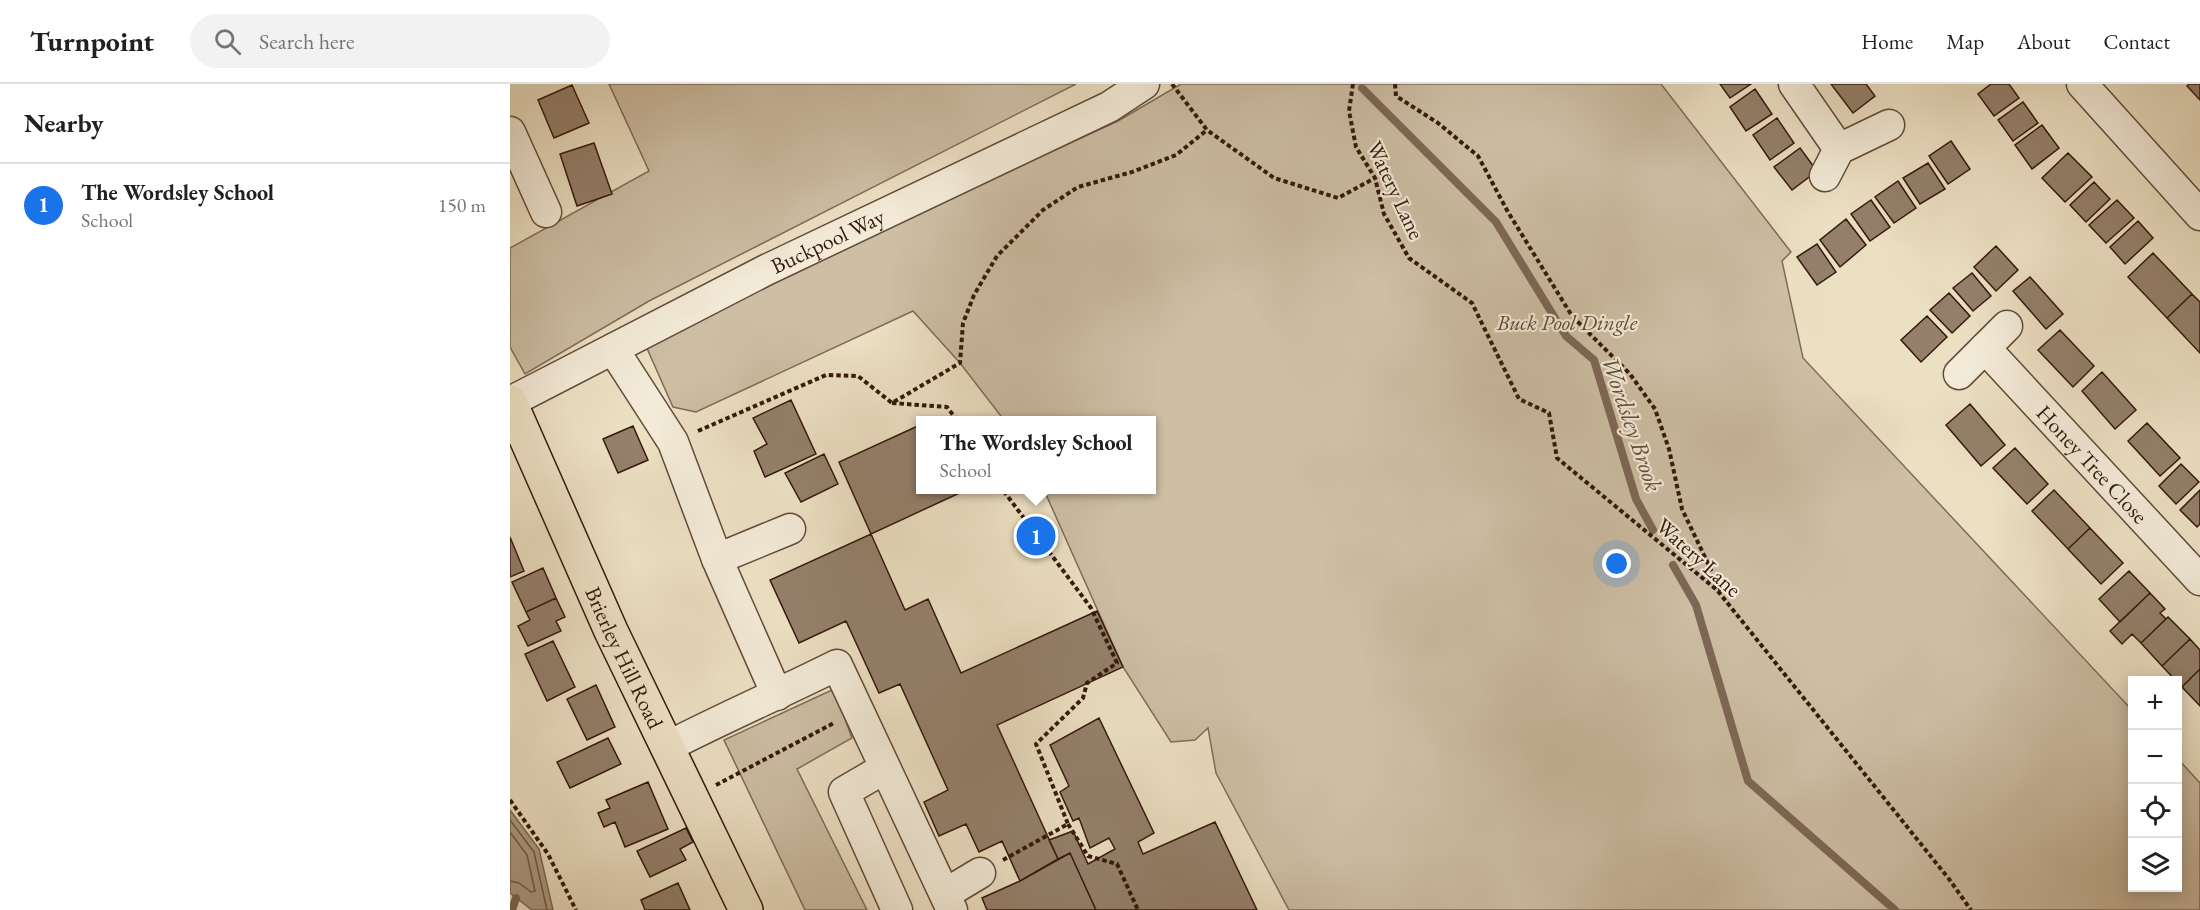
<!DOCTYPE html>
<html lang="en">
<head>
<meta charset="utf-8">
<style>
  :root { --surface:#fff; --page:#f2f2f2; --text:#202124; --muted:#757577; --line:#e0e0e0; --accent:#1a73e8 }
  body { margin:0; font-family:"EB Garamond",serif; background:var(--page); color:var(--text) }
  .controls { position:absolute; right:18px; bottom:18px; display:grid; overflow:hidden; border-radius:0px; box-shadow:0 3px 15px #0003 }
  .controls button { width:54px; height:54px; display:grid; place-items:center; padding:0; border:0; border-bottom:2px solid var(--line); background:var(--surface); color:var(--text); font:30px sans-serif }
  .you { position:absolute; left:1107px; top:480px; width:21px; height:21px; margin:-15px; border:4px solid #fff; border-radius:50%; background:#1a73e8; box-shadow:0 0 0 9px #1a73e833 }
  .badge { display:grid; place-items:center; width:39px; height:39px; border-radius:50%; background:var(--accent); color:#fff; font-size:20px; font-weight:700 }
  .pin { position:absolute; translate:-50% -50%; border:3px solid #fff; box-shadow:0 2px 6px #0006 }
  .popup { position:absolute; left:406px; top:332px; width:240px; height:78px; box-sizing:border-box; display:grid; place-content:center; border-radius:0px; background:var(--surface); filter:drop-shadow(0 2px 4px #0005); font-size:20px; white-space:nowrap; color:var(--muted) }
  .popup b { font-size:22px; color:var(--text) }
  .popup::after { content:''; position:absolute; left:50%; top:100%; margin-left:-12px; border:12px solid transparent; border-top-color:var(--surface) }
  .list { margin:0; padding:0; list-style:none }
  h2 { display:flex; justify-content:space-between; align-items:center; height:78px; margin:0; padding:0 24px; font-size:26px }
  h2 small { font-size:20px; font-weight:400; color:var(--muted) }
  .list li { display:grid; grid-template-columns:39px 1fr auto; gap:18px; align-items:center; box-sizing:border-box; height:84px; padding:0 24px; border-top:2px solid var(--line) }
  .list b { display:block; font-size:22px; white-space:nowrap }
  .list p { margin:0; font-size:20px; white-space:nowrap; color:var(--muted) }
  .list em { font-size:20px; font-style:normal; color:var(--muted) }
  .icon { flex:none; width:33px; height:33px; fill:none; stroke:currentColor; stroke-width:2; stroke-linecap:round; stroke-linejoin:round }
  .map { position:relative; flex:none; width:1690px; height:826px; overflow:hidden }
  header { display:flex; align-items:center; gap:36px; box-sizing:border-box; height:84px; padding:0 30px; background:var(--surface); border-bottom:2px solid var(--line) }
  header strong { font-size:28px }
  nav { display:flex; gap:33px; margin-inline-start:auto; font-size:21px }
  .search { width:420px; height:54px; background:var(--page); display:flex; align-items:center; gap:15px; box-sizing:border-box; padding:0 21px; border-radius:33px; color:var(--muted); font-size:22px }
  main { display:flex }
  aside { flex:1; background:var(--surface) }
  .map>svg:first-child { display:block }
  .green { fill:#cdbea4; stroke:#806b58; stroke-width:1.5 }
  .water { fill:#ad9c85; stroke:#7d6755; stroke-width:1.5 }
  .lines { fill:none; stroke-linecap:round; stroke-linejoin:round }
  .shore { stroke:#705a48; stroke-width:1.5 }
  .stream { stroke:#7d6755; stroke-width:8 }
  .building { fill:#94806b; stroke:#34180c; stroke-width:1.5 }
  .minor-casing { stroke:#624a3a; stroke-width:33 }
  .major-casing { stroke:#34180c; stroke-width:36 }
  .path { stroke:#34180c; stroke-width:4; stroke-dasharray:4.5 3; stroke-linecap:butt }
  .minor { stroke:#f3ebd8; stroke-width:30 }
  .major { stroke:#ece0c3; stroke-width:33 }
  .labels { text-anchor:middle; stroke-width:4.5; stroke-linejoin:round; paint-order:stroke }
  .street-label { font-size:22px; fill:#34180c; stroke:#f3ebd8 }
  .park-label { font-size:22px; font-style:italic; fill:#624a3a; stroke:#f3ebd8 }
  .water-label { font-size:24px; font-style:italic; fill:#644d3c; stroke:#f3ebd8 }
</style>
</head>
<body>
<header>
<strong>Turnpoint</strong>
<div class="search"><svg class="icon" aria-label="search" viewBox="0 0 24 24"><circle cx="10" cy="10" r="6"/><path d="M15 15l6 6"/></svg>Search here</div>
<nav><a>Home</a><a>Map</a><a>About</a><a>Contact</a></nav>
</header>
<main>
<aside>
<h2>Nearby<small></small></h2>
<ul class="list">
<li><span class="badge">1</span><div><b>The Wordsley School</b><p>School</p></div><em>150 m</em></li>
</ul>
</aside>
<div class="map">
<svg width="1690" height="826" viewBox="0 0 1690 826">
  <rect width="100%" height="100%" fill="#ece0c3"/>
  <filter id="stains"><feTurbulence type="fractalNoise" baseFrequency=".00333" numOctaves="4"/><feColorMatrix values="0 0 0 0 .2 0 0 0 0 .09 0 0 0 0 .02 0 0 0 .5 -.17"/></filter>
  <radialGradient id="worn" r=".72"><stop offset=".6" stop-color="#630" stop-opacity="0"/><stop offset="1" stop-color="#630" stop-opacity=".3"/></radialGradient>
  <!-- green -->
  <path class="green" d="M99 0H566L139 217 15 290 0 263V164L139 87Z
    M671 0H1151L1281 168 1272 177 1293 274 1622 626V804H1668V675L1690 699V826H779L706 689 698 644 685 656 661 658 613 583 534 406H642V336H494L450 279 403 227 186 328 163 323 136 262 363 149 608 37Z
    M324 605 342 654 287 685 357 826H295L214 656Z"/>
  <!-- water -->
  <path class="water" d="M0 726 29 765 43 826H22L0 809Z"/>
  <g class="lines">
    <!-- shore -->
    <path class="shore" d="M0 736 24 768 37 826
      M0 748 17 771 25 807 21 808 9 799 0 797"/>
    <!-- stream -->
    <path class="stream" d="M852 4 986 138 1056 252 1084 276 1126 415 1143 446
      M1163 481 1186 521 1238 697 1385 826
      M2 826 6 814"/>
  </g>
  <!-- building -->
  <path class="building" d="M1210 0H1241L1220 14Z
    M1321 0H1356L1365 12 1343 29Z
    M1481 0H1499L1509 14 1484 32 1468 10Z
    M1679 0H1690V16L1677 2Z
    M62 1 79 39 44 54 28 16Z
    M1245 5 1262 30 1236 47 1220 23Z
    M1513 18 1528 39 1503 57 1488 36Z
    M1267 34 1284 59 1260 76 1243 51Z
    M1532 41 1549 64 1522 85 1505 61Z
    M1441 57 1460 85 1438 100 1419 72Z
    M84 59 102 110 67 122 50 70Z
    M1290 64 1307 87 1282 106 1264 83Z
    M1558 69 1582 93 1555 118 1532 94Z
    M1418 79 1435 105 1410 120 1393 94Z
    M1388 97 1406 124 1384 139 1365 113Z
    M1584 98 1600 115 1576 138 1560 121Z
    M1361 116 1380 143 1360 157 1341 130Z
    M1607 116 1624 134 1596 159 1579 141Z
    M1336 135 1356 161 1330 183 1310 156Z
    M1628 137 1643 154 1615 180 1600 163Z
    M1307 160 1326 188 1307 201 1287 173Z
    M1486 162 1508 186 1486 207 1464 183Z
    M1643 169 1682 210 1657 234 1618 193Z
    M1462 189 1481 212 1463 227 1443 204Z
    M1520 193 1553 230 1536 245 1503 207Z
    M1439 209 1460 232 1442 249 1420 226Z
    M1682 210 1690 218V269L1657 234Z
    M1417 232 1437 253 1411 278 1391 256Z
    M1550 246 1584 282 1563 303 1528 266Z
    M1592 288 1626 326 1605 345 1572 307Z
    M281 316 306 370 255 393 244 367 257 360 243 334Z
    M1460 320 1495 361 1471 382 1436 341Z
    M1637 339 1670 374 1650 392 1618 357Z
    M410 341V406H456L361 450 329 378Z
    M123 342 138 376 108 389 93 355Z
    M1505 364 1538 400 1517 420 1483 384Z
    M314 370 328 400 291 418 275 389Z
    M1671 380 1689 398 1666 420 1649 402Z
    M1544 406 1580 444 1558 465 1522 427Z
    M1690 406V440L1687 443 1670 426Z
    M1580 444 1613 479 1591 500 1558 465Z
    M361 450 395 526 418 515 451 589 587 527 613 583 487 641 548 775 510 797 492 757 469 768 456 740 429 752 414 718 438 706 390 600 369 609 336 537 289 559 260 496Z
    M0 453 14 487 0 493Z
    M33 484 46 514 16 528 2 498Z
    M1619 487 1640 509 1610 538 1589 515Z
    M1640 509 1655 525 1650 529 1656 535 1631 559 1622 550 1612 560 1600 547Z
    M46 514 55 533 46 537 51 547 18 562 8 542 20 536 16 528Z
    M1658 533 1680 555 1652 582 1631 559Z
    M1680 555 1690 566V585L1672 603 1652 582Z
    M43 557 65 603 37 617 15 570Z
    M1690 585V622L1672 603Z
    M86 601 105 643 77 656 57 615Z
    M589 634 644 749 628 758 633 770 705 738 747 826H586L560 769 548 775 539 756 563 747 578 780 605 765 599 754 580 764 569 734 563 737 550 708 559 702 540 661Z
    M98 654 111 680 60 704 47 678Z
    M138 698 158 745 115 763 105 738 94 743 88 729 100 724 96 716Z
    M176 744 183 758 170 765 176 776 140 793 127 767Z
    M560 769 586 826H477L472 814 510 797Z
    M168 799 180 826H135L131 816Z"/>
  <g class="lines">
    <!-- minor casing -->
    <g class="minor-casing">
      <g id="minor">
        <path d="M1284 0 1329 65"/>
        <path d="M1572 0 1690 131"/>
        <path d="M0 48 36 128"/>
        <path d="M1315 92 1329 65 1379 41"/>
        <path id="s1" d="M1475 264 1690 496"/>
        <path d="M103 265 163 358 207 475 267 611"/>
        <path d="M1449 290 1497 242"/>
        <path id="s2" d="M0 318 256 186 599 23 634 0"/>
        <path d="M207 475 280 445"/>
        <path d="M157 663C213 634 271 609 327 581L442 826"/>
        <path d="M375 684 334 708 387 826"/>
        <path d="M435 810 470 789"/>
      </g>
    </g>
    <!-- major casing -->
    <g class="major-casing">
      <g id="major">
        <path id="s3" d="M0 318 101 547 236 826"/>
      </g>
    </g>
    <!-- path -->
    <path class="path" d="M662 0 697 46 764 94 828 114 865 94
      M843 0 839 27 846 63 865 94 874 130 899 174 962 219 1009 315 1039 329 1047 374 1207 506 1439 795 1461 826
      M885 0 886 12 928 39 968 72 998 128 1062 232 1120 290 1145 325 1159 365 1172 425 1212 509
      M382 319 437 323 447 336
      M188 347 316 291 348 292 382 319 450 279 453 239 464 211 487 172 533 126 568 103 622 88 666 71 697 46
      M206 701 324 639
      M0 716 38 770 66 826
      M558 740 578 772 607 780 628 826
      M493 776 558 740 526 660 573 614 577 599 607 579 581 524 493 406"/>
    <!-- minor -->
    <use href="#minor" class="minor"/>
    <!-- major -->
    <use href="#major" class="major"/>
  </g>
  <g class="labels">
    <!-- street labels -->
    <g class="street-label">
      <text transform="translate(886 106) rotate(65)" y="8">Watery Lane</text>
      <text dy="8" stroke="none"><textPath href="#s2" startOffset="356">Buckpool Way</textPath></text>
      <text dy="8" stroke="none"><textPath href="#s1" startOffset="158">Honey Tree Close</textPath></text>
      <text transform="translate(1189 473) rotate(42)" y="8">Watery Lane</text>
      <text dy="8" stroke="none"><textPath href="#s3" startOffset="280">Brierley Hill Road</textPath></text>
    </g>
    <!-- park labels -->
    <g class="park-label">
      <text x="1057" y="246">Buck Pool Dingle</text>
    </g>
    <!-- water labels -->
    <g class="water-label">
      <text transform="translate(1122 340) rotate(71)" y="8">Wordsley Brook</text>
    </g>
  </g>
  <rect width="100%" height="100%" filter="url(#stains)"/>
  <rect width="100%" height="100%" fill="url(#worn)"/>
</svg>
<div class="controls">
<button>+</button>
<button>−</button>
<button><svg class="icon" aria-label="locate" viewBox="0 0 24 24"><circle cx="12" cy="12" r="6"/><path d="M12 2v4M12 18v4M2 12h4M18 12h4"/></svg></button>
<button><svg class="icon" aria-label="layers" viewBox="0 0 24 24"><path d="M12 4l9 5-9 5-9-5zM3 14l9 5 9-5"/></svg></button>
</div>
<div class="you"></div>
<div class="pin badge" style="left:526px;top:452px">1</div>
<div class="popup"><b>The Wordsley School</b>School</div>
</div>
</main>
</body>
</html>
